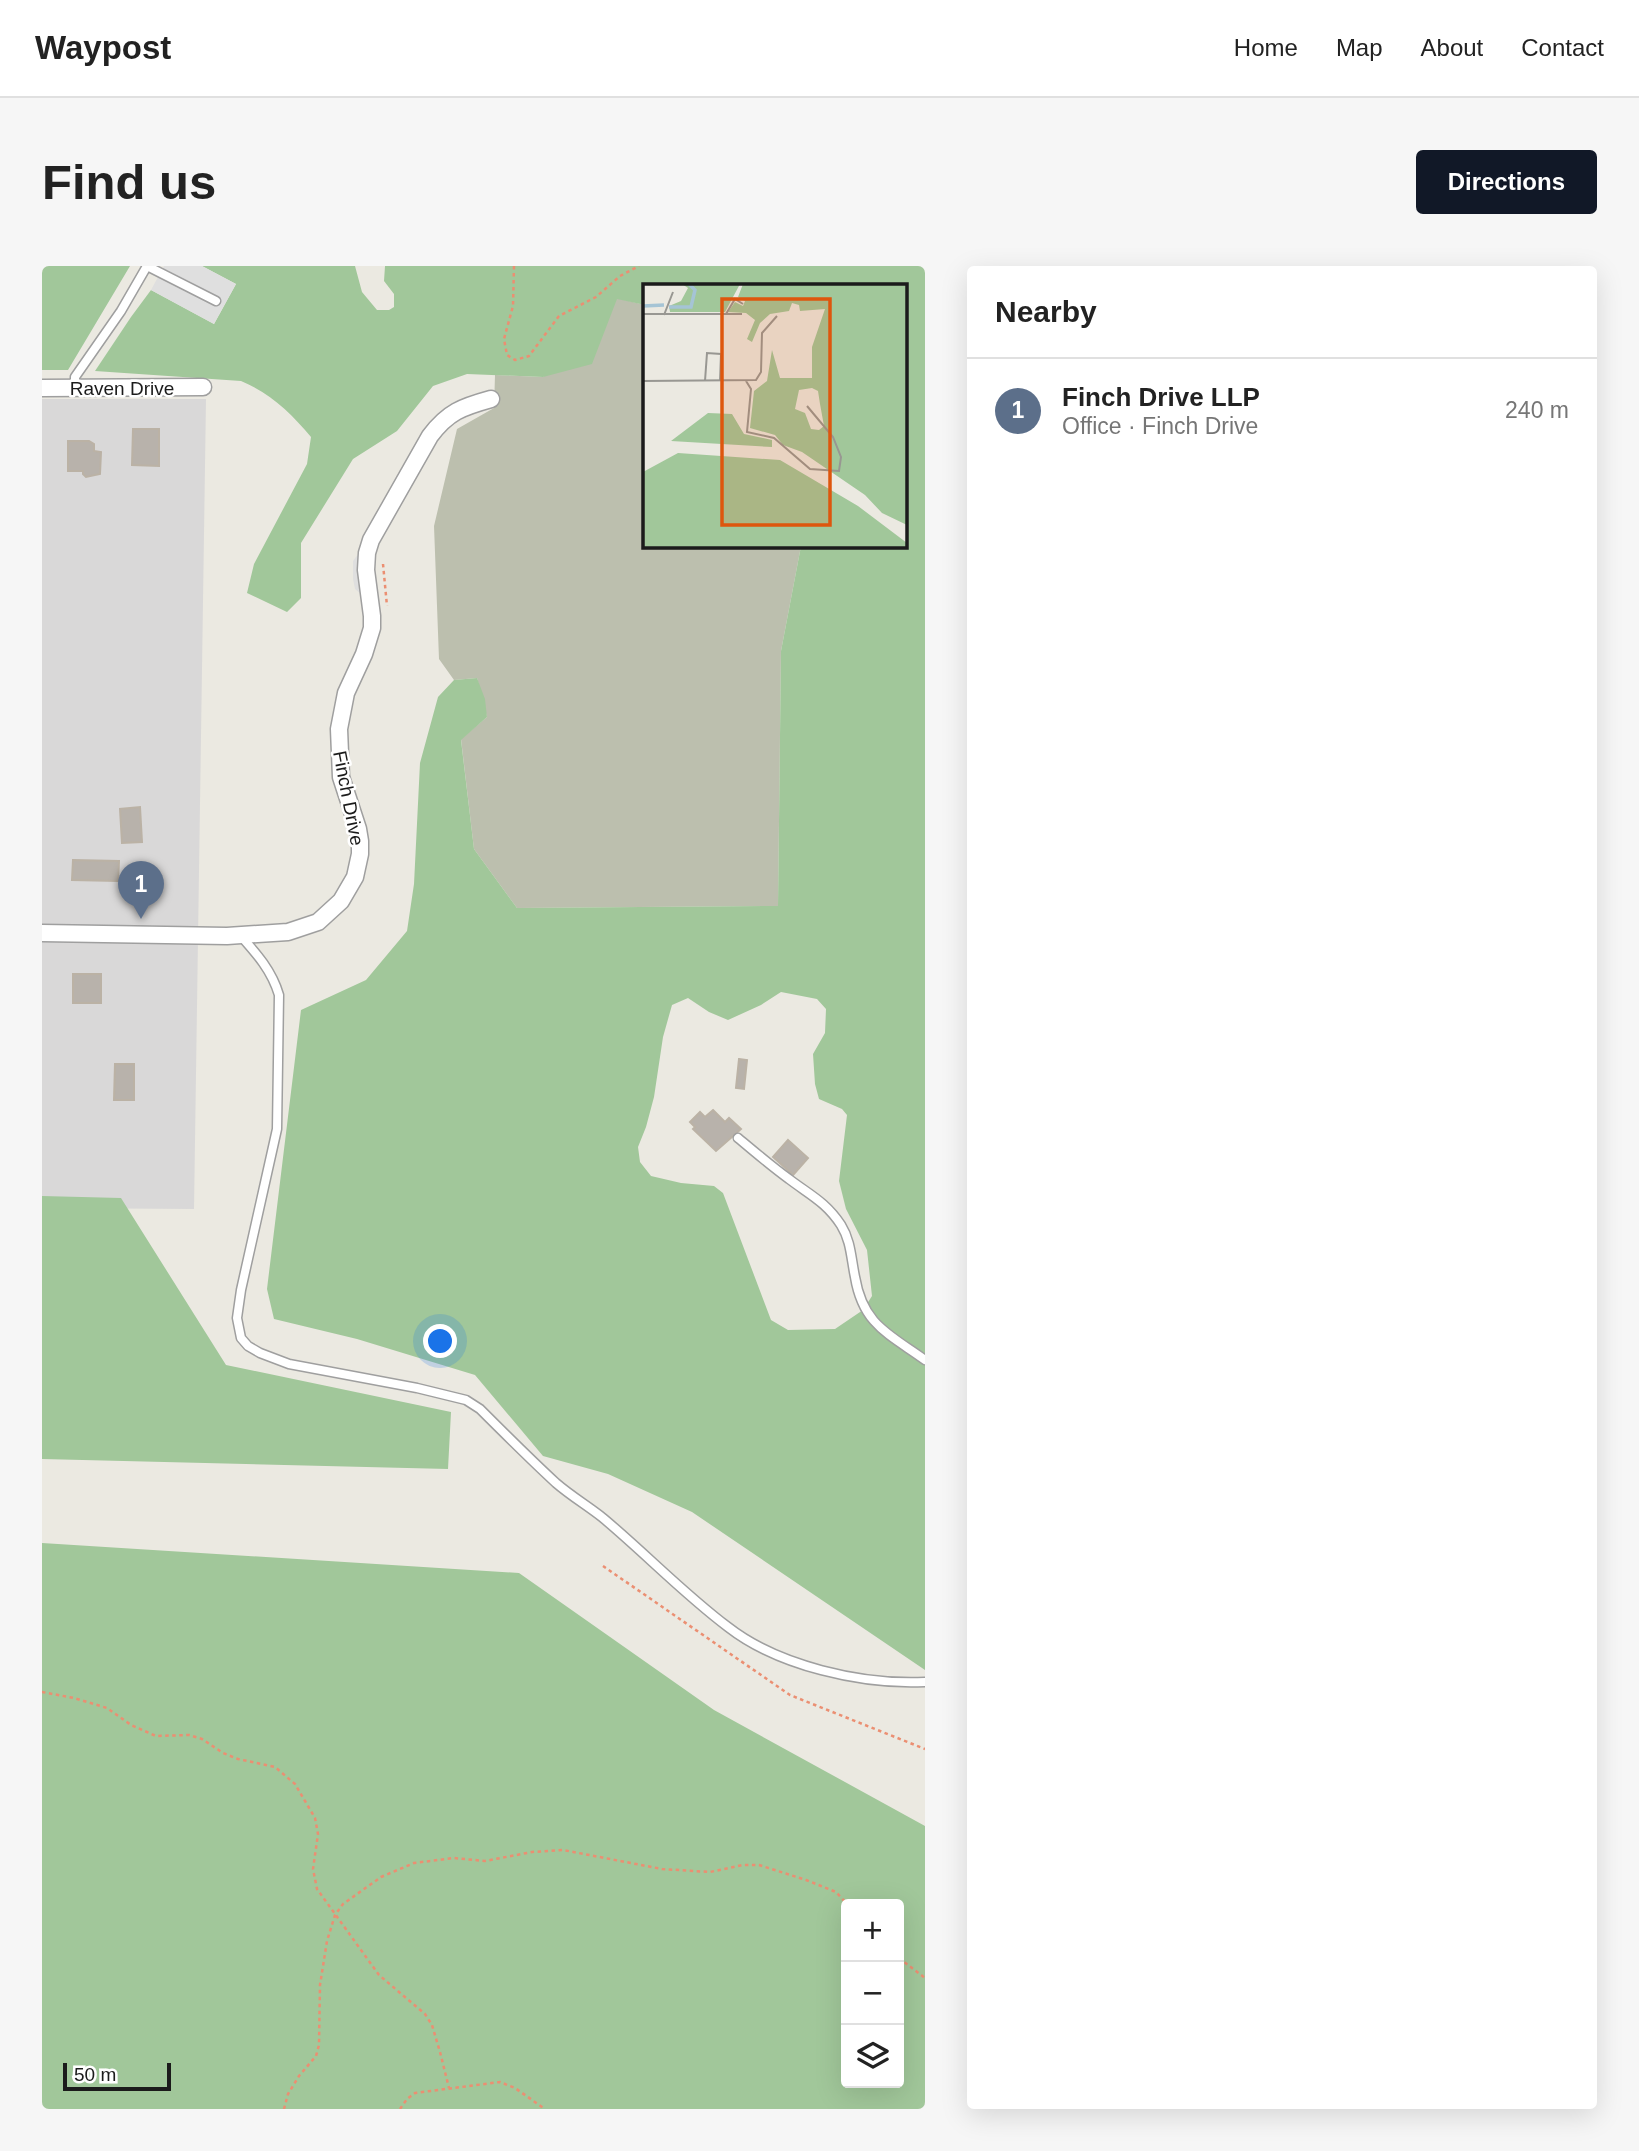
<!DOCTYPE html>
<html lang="en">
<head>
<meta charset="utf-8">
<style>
  :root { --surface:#fff; --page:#f6f6f6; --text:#222; --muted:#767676; --line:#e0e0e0; --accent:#111827 }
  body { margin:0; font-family:Arial,sans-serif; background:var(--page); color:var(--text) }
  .controls { position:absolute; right:21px; bottom:21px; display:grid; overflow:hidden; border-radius:7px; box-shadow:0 7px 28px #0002 }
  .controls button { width:63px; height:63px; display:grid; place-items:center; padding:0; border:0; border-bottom:2px solid var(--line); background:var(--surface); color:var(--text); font:35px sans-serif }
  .scale { position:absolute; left:21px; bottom:18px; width:108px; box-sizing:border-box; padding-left:7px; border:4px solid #1b1b1b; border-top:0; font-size:19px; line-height:24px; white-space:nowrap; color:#1b1b1b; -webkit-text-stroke:5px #fff; paint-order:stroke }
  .you { position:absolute; left:399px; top:1076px; width:24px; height:24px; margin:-18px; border:5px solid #fff; border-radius:50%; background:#1a73e8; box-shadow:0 0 0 10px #1a73e833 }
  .badge { display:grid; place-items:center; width:46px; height:46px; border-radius:50%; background:var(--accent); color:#fff; font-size:23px; font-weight:700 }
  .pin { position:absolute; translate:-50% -58px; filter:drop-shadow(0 2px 4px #0008) }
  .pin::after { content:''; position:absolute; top:37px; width:24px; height:21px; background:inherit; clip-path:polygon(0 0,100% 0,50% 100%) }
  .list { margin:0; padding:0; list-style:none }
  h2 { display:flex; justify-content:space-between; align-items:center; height:91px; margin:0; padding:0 28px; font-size:30px }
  h2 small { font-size:23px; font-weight:400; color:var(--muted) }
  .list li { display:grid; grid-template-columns:46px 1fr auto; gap:21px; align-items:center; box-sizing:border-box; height:105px; padding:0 28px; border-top:2px solid var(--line) }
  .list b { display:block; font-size:26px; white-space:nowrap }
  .list p { margin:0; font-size:23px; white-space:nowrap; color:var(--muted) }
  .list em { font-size:23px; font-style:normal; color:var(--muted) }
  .icon { flex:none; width:38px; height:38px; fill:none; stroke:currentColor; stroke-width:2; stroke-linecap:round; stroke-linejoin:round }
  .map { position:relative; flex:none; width:883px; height:1843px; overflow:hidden; border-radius:7px }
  header { display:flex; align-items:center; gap:42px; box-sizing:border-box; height:98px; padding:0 35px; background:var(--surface); border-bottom:2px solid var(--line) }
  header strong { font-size:33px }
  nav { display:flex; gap:38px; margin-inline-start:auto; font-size:24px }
  .intro { display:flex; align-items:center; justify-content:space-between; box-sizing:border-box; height:168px; padding:0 42px }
  h1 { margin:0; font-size:49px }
  .button { padding:18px 32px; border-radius:7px; background:var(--accent); color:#fff; font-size:24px; font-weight:700 }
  main { display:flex; gap:42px; padding:0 42px }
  aside { flex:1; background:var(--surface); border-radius:7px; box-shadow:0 7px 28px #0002 }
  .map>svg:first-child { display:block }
  .residential { fill:#d9d8d8 }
  .construction { fill:#bcbfae }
  .forest { fill:#a1c79a; fill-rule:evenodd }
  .parking { fill:#dfdfdf }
  .building { fill:#b8b2ab; stroke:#bbb2a5; stroke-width:2 }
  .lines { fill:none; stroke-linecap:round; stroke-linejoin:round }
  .service-casing { stroke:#9f9f9f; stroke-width:11 }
  .minor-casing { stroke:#9f9f9f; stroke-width:19 }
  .path { stroke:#eb8f72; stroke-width:2.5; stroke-dasharray:3.5 3.5; stroke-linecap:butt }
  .service { stroke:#fff; stroke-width:8 }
  .minor { stroke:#fff; stroke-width:16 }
  .labels { text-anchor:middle; stroke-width:5; stroke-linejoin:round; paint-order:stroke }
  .street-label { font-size:19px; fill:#1b1b1b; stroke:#fff }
  .inset-river { fill:none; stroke:#a5c4d5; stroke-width:3.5 }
  .inset-road { fill:none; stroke:#989792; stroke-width:2 }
  .view { fill:#de560d; fill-opacity:0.15; stroke:#de560d; stroke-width:3.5 }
  .inset-edge { fill:none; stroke:#1b1b1b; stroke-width:3.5 }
</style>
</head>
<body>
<header>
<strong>Waypost</strong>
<nav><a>Home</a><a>Map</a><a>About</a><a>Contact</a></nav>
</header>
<div class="intro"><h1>Find us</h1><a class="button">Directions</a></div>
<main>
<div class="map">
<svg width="883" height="1843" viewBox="0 0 883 1843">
  <rect width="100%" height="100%" fill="#ebe9e1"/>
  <!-- residential -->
  <path class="residential" d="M0 133H164L152 943 0 942Z"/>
  <!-- construction -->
  <path class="construction" d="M575 32 603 39V280H759L739 385 736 640 475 642 432 583 419 473 445 451 435 412 412 414 397 393 392 260 415 163 452 142 453 109 501 111Z"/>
  <!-- forest -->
  <path class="forest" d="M0 0H88L26 104H0Z
    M160 0H313L320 26 335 44H347L352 41V28L342 15 343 0H883V1404L650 1246 566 1208 501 1190 433 1109 315 1073 232 1053 225 1023 259 744 324 714 365 665 372 618 378 497 396 431 412 414 435 412 443 433 445 451 419 474 432 583 475 642 736 640 739 385 759 280H864V19H603V39L575 33 550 98 501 111 425 108 391 120 355 165 311 193 259 277V332L245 346 205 327 212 298 265 198 269 171C249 147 228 127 199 115L53 105 89 51 109 24 172 58 194 18ZM739 726 775 733 784 743 783 767 771 788 773 818 777 833 800 843 805 849 797 915 804 943 825 984 830 1030 821 1044 793 1063 746 1064 729 1054 681 927 672 920 639 917 609 910 598 896 596 881 604 861 612 831 621 771 630 739 646 732 667 746 686 754 719 739Z
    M0 930 79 932 184 1099 409 1146 406 1203 0 1193Z
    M0 1277 477 1307 672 1444 883 1560V1843H0ZM857 1638V1817H804V1638Z"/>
  <!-- parking -->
  <path class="parking" d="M122 0H160L194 18 172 58 109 24Z
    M317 287 316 309 319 328 313 323 311 313V295Z"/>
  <!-- building -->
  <path class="building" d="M91 163H117V200L90 199Z
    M26 175H47L52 178V185L59 186 58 208 44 211 41 208V205H26Z
    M98 541 100 576 80 577 78 543Z
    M31 594 77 595 76 615 30 614Z
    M31 708H59V737H31Z
    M697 793 705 794 702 823 694 822Z
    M73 798H92V834H72Z
    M671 844 683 856 687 852 699 863 674 885 651 863 653 861 648 856 658 846 663 851Z
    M746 874 766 892 751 909 731 891Z"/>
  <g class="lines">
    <!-- service casing -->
    <g class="service-casing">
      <path id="service" d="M105 0 174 35
        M33 122V111L79 45 105 0
        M198 669C215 688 230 705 237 729L235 863 199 1024 195 1052 199 1072 206 1080 218 1087 247 1098 375 1122 424 1134 438 1143C463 1168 488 1193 514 1217 529 1230 546 1240 561 1252 604 1288 642 1328 686 1361 736 1400 820 1419 883 1416
        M696 872C713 886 729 900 747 913 768 929 784 936 799 959 809 975 809 992 813 1011 821 1059 847 1068 883 1094"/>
    </g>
    <!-- minor casing -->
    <g class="minor-casing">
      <path id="minor" d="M0 122 161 121
        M0 667 185 670 246 666 276 656 299 635 313 611 318 588V575L316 563 299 511 297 463 304 427 322 388 330 362V350L324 304 325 287 329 274 388 170C406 146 420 141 449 133"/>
    </g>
    <!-- path -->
    <path class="path" d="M472 0 471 40 462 73 465 89 473 94 487 90 517 50 554 31 578 10 597 0
      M341 298 345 340
      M561 1300 748 1429 883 1483
      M0 1426 32 1432 65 1442 89 1459 114 1470 147 1469 160 1473 181 1487 196 1493 233 1501 253 1518 273 1552 276 1568 271 1603 275 1623 337 1709 383 1748 390 1759 398 1786 407 1822
      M857 1692 883 1712
      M242 1843 246 1828 257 1810 274 1790 277 1779 278 1719 285 1675 293 1649 301 1638 339 1611 372 1597 412 1592 443 1595 490 1586 521 1584 620 1603 668 1606 701 1599H717L764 1614 794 1626 805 1638
      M358 1843 365 1833 373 1827 458 1816 473 1822 503 1843"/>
    <!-- service -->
    <use href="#service" class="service"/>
    <!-- minor -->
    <use href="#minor" class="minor"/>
  </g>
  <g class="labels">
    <!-- street labels -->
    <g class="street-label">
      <text x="80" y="129">Raven Drive</text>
      <text transform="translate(307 532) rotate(79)" y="7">Finch Drive</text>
    </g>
  </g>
  <!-- overview -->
  <g transform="translate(601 18)">
    <rect width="264" height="264" fill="#ebe9e1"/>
    <path d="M39 0H97L82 28H27L26 22 38 17 45 4ZM100 0H264V241L239 229 222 211 159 168 140 161 132 151 107 144 111 107 124 97 129 66 137 94H169V63L182 25 157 27 156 21 149 19 146 27 127 30 117 39 109 58 104 55 112 36 103 29 85 28 92 18 100 22 102 17 95 13ZM169 104 175 107 177 120 181 142 176 146 168 145 162 129 152 125 156 106ZM65 129 89 130 101 150 129 156V163L28 157ZM35 169 137 176 215 222 264 259V264H0V188Z" fill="#a1c79a" fill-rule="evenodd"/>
    <path class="inset-river" d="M0 22 21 21M26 23H48L52 6 46 0"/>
    <path class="inset-road" d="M0 30H99M83 30 92 15 100 20M21 31 30 8M0 97 113 96 118 88 119 49 134 32M62 97 64 69 78 70 77 97M103 97 108 105 104 148 131 154 167 185 196 187 198 173 190 153 164 122"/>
    <path class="view" d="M79 15H187V241H79Z"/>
    <rect width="264" height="264" class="inset-edge"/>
  </g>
</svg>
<div class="controls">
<button>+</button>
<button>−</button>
<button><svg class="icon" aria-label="layers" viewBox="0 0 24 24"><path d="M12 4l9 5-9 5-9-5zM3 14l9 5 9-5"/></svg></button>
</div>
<div class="scale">50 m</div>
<div class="you"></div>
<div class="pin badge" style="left:99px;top:653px;background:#5c6f8a">1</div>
</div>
<aside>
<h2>Nearby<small></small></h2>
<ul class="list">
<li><span class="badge" style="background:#5c6f8a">1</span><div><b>Finch Drive LLP</b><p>Office · Finch Drive</p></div><em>240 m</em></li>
</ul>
</aside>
</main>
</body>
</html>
